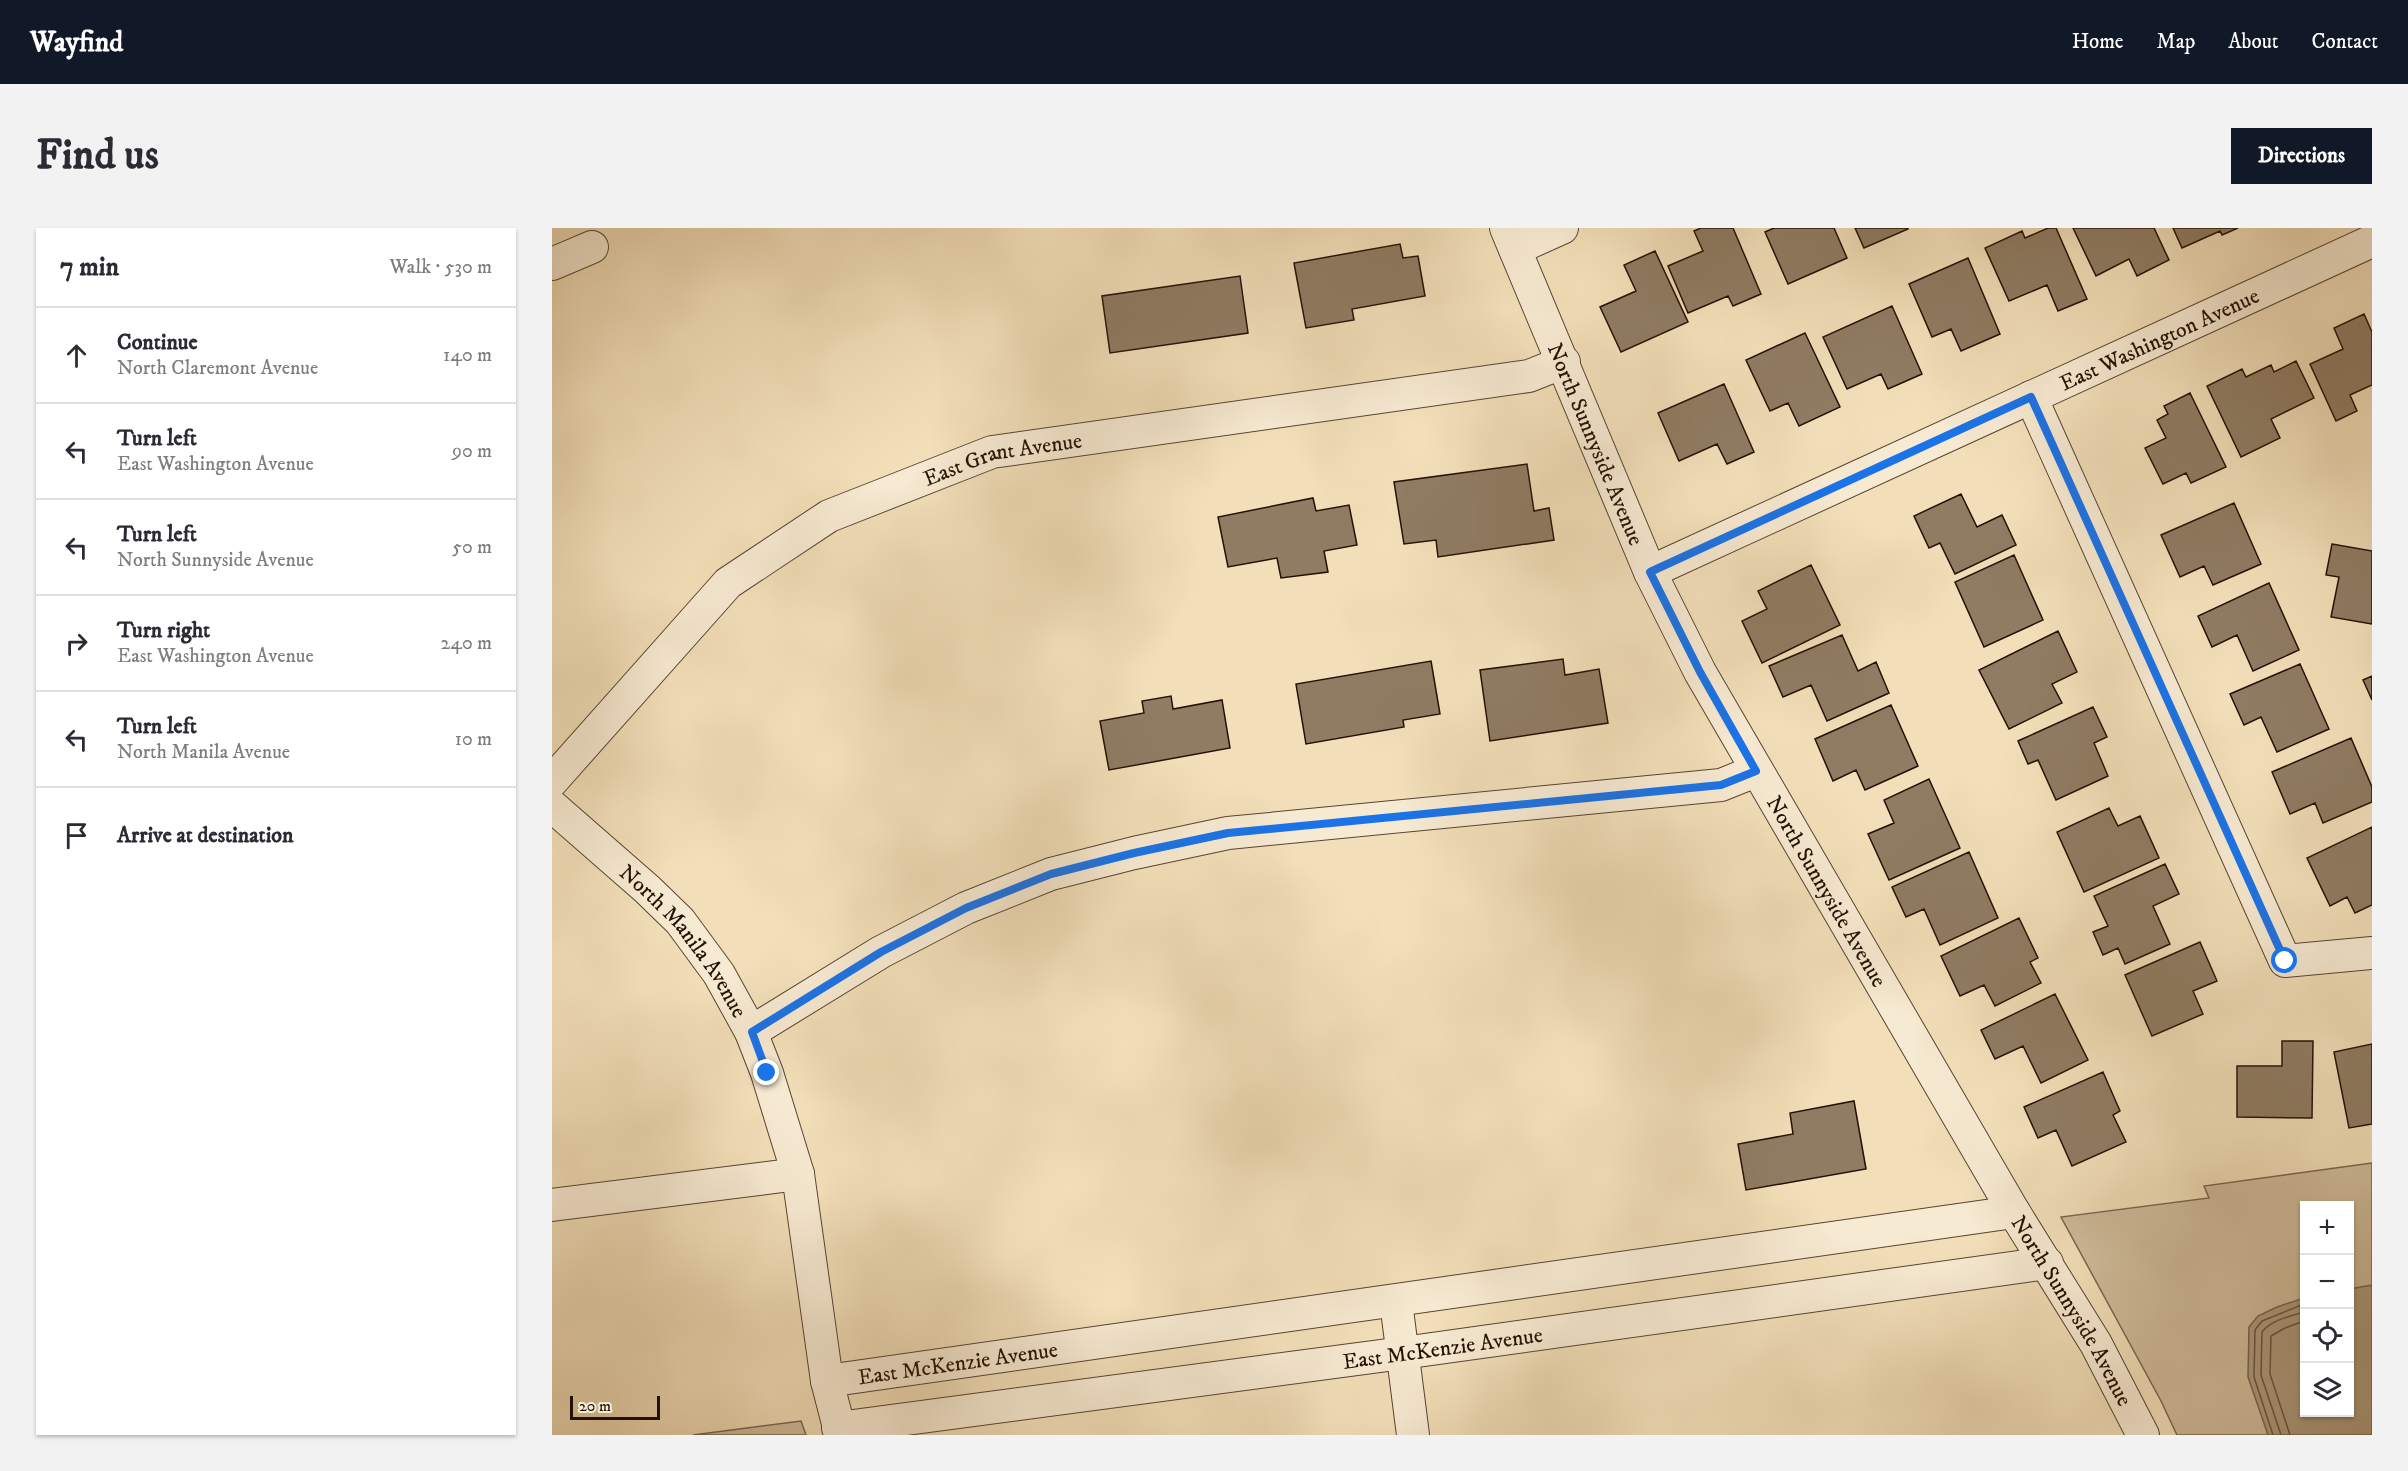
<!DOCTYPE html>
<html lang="en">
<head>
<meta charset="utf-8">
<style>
  :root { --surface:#fff; --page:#f2f2f3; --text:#2b2b33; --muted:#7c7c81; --line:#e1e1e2; --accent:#111827 }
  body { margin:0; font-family:"IM FELL DW Pica",serif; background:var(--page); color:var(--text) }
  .controls { position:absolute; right:18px; bottom:18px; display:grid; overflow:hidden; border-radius:0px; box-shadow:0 2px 4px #0004 }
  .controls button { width:54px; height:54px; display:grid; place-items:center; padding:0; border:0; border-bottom:2px solid var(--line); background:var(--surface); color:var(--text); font:30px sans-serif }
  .scale { position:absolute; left:18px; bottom:15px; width:90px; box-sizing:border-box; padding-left:6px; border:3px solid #241105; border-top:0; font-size:16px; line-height:21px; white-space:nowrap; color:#241105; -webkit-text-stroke:4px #f7ead2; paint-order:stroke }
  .stop { position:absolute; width:18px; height:18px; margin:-14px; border:4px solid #1a73e8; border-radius:50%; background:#fff }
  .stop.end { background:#1a73e8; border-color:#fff; box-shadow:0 2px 6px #0008 }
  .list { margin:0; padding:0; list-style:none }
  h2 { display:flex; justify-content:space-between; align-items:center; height:78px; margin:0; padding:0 24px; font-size:26px }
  h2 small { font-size:20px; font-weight:400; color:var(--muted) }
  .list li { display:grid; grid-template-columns:39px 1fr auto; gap:18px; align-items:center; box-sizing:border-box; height:96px; padding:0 24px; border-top:2px solid var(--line) }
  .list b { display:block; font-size:22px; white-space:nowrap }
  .list p { margin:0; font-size:20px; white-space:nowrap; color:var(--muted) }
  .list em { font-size:20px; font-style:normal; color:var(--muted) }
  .icon { flex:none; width:33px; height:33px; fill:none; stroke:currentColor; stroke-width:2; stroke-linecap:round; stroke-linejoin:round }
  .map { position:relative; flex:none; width:1820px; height:1207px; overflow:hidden; border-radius:0px }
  header { display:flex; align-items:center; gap:36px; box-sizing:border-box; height:84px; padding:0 30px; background:var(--accent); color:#fff }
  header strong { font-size:28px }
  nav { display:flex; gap:33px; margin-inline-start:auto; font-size:21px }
  .intro { display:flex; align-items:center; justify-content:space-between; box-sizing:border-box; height:144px; padding:0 36px }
  h1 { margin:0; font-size:42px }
  .button { padding:15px 27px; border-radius:0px; background:var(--accent); color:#fff; font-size:21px; font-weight:700 }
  main { display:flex; gap:36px; padding:0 36px }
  aside { flex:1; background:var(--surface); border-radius:0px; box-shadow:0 2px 4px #0004 }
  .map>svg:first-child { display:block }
  .green { fill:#cfbc9a; stroke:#7a6650; stroke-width:1.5; fill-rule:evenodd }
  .water { fill:#ac997c; stroke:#76634c; stroke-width:1.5 }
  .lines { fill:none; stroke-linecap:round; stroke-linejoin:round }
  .shore { stroke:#685540; stroke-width:1.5 }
  .building { fill:#8f7c63; stroke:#241105; stroke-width:1.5 }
  .minor-casing { stroke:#584432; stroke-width:34 }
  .minor { stroke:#f7ead2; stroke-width:32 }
  .route { stroke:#1a73e8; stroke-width:8 }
  .labels { text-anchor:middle; stroke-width:6; stroke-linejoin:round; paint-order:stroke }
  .street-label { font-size:22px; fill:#241105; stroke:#f7ead2 }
</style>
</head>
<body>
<header>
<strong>Wayfind</strong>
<nav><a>Home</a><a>Map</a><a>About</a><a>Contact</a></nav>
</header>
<div class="intro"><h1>Find us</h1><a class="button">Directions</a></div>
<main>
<aside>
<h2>7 min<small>Walk · 530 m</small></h2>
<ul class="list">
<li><svg class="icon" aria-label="ahead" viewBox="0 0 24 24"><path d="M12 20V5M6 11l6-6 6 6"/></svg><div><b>Continue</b><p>North Claremont Avenue</p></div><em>140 m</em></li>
<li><svg class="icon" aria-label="left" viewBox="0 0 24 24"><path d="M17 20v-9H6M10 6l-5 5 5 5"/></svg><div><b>Turn left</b><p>East Washington Avenue</p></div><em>90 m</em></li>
<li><svg class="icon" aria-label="left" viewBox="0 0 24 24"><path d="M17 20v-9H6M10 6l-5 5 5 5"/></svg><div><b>Turn left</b><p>North Sunnyside Avenue</p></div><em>50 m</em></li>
<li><svg class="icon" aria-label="right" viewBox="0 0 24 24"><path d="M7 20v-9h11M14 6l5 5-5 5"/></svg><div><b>Turn right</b><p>East Washington Avenue</p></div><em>240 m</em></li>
<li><svg class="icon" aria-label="left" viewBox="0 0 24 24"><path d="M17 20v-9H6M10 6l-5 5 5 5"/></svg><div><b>Turn left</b><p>North Manila Avenue</p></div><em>10 m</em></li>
<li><svg class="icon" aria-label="arrive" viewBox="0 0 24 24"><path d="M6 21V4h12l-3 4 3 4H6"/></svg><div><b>Arrive at destination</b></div></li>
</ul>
</aside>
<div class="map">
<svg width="1820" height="1207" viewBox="0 0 1820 1207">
  <rect width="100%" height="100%" fill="#f2dfb9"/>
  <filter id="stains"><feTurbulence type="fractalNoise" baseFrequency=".00333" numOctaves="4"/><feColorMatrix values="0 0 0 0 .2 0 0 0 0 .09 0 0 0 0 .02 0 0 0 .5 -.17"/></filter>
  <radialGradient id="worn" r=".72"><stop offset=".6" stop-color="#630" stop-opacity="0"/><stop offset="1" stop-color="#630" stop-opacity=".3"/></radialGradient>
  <!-- green -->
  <path class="green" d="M1820 935V1207H1625L1609 1173 1509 989 1657 970 1652 958ZM1752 978H1798V1184H1752Z
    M249 1193 254 1207H141Z"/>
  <!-- water -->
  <path class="water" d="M1820 1057V1207H1716L1696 1149 1697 1099 1706 1088 1725 1079 1752 1070V1184H1798V1061Z"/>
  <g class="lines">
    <!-- shore -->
    <path class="shore" d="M1721 1207 1702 1149 1703 1102 1710 1093 1752 1076
      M1729 1207 1709 1147 1710 1104C1719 1092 1739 1088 1752 1084
      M1738 1207 1718 1146 1719 1108 1733 1100 1752 1093"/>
  </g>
  <!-- building -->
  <path class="building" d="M1149 0H1181L1209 66 1181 78 1176 68 1136 85 1116 38 1151 23 1142 3Z
    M1222 0H1282L1295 30 1236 56 1213 4Z
    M1303 0H1356V1L1312 20Z
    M1496 0H1504L1535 71 1506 83 1495 57 1457 73 1433 20 1470 3 1473 10Z
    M1521 0H1602L1617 32 1585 48 1577 31 1544 48Z
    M1621 0H1686L1670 7 1668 3 1630 20Z
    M848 16 851 30 866 28 873 68 800 81 802 92 754 100 742 35Z
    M1103 23 1136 94 1069 124 1048 79 1084 63 1072 37Z
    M1416 30 1448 106 1409 123 1399 101 1380 109 1357 56Z
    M688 48 696 105 558 125 550 68Z
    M1340 78 1370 146 1336 161 1329 146 1295 161 1271 109Z
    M1812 86 1820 104V157L1798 167 1805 183 1784 193 1758 136 1791 121 1782 100Z
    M1253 105 1288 179 1247 198 1236 175 1218 183 1194 132Z
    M1744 133 1762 170 1719 191 1728 210 1689 229 1655 158 1690 141 1694 149 1719 137 1722 144Z
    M1172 156 1202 224 1175 236 1165 216 1127 233 1106 185Z
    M1638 165 1674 239 1639 255 1634 245 1611 256 1593 220 1614 210 1605 192 1616 186 1612 178Z
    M975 236 982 283 997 280 1002 312 886 329 884 312 852 316 842 254Z
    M1409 266 1425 299 1450 287 1464 317 1403 346 1388 315 1377 320 1362 288Z
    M761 270 764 283 797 277 805 317 772 323 776 344 729 350 725 330 676 339 666 289Z
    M1682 275 1709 336 1661 357 1652 338 1628 349 1609 307Z
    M1780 316 1820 323V396L1779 389 1787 349 1774 347Z
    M1462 327 1491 392 1432 419 1403 354Z
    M1259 337 1288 397 1210 435 1190 393 1215 381 1206 363Z
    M1717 355 1747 422 1701 443 1685 407 1660 419 1646 388Z
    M1506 403 1525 444 1500 456 1510 475 1457 501 1427 442Z
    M1290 407 1306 443 1324 434 1337 465 1275 493 1259 457 1231 469 1217 438Z
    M1011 431 1013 447 1047 441 1056 495 938 513 928 442Z
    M879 433 888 486 851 492 852 499 754 516 744 456Z
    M1748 436 1777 501 1725 524 1709 489 1692 497 1678 466Z
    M1820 448V472L1811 452Z
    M619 468 621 481 670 472 678 520 557 542 548 493 592 485 590 473Z
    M1339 477 1366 538 1313 562 1304 542 1281 553 1263 511Z
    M1541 479 1555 509 1542 515 1556 548 1504 572 1486 532 1476 536 1466 513Z
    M1799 510 1820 559V574L1771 595 1763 575 1738 586 1720 544Z
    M1377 551 1408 620 1337 652 1316 606 1342 595 1332 572Z
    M1557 580 1566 598 1588 588 1607 630 1532 664 1505 604Z
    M1820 599V677L1803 685 1795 669 1778 678 1755 630Z
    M1417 624 1446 690 1388 717 1372 681 1354 689 1340 659Z
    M1613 636 1627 666 1601 678 1618 716 1573 736 1566 720 1551 727 1541 704 1556 698 1542 668Z
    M1467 690 1486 730 1478 734 1489 755 1443 778 1432 757 1408 768 1389 728Z
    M1648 714 1665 753 1641 763 1651 786 1600 808 1573 747Z
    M1503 766 1536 832 1489 855 1471 818 1443 831 1429 802Z
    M1730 813H1761L1760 890 1685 889V838H1730Z
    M1820 816V896L1797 900 1782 824Z
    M1551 844 1568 883 1561 887 1574 914 1520 938 1504 902 1486 910 1472 879Z
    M1302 873 1314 941 1194 962 1186 916 1241 906 1238 885Z"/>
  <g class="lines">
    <!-- minor casing -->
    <g class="minor-casing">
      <g id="minor">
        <path id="s1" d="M954 0 1098 344 1148 444 1462 984 1544 1116 1591 1207"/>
        <path d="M963 21 1010 0"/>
        <path d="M0 36 40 19"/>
        <path d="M1479 169 1733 733 1820 725"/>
        <path id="s2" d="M1098 344 1820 13"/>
        <path id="s3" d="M0 553 176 355 277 288 440 224 977 148 1012 134"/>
        <path id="s4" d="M0 578 95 661 128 693 167 746 199 804 215 845 246 946 275 1153 289 1207"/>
        <path d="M199 804 329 724 414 680 499 646 582 625 676 605 1169 557 1204 543"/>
        <path d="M0 977 246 946"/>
        <path d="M844 1074 861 1207"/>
        <path id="s5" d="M275 1153 1462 984"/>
        <path id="s6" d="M286 1200 851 1125 1495 1035"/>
      </g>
    </g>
    <!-- minor -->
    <use href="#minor" class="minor"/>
  </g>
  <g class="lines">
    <!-- route -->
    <path class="route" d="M215 845 200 804 329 724 414 680 499 646 582 625 676 605 1169 557 1204 543 1148 444 1098 344 1479 169 1733 733"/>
  </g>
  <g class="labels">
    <!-- street labels -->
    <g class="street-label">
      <text dy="8" stroke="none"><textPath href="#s2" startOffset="560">East Washington Avenue</textPath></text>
      <text dy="8" stroke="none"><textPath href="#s1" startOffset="234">North Sunnyside Avenue</textPath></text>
      <text dy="8" stroke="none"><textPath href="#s3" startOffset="570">East Grant Avenue</textPath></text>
      <text dy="8" stroke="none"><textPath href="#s1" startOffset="738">North Sunnyside Avenue</textPath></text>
      <text dy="8" stroke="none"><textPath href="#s4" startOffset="190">North Manila Avenue</textPath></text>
      <text dy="8" stroke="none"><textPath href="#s1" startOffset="1224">North Sunnyside Avenue</textPath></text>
      <text dy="8" stroke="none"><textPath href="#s6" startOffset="610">East McKenzie Avenue</textPath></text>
      <text dy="8" stroke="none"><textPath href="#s5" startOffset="132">East McKenzie Avenue</textPath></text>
    </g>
  </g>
  <rect width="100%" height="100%" filter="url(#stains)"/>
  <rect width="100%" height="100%" fill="url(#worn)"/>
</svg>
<div class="controls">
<button>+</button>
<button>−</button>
<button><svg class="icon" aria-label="locate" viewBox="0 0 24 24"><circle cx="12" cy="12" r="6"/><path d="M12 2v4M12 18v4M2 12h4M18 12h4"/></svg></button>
<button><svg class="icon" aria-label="layers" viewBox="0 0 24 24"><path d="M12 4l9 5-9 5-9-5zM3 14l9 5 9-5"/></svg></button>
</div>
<div class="scale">20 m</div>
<div class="stop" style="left:1733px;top:733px"></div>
<div class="stop end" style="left:215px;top:845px"></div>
</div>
</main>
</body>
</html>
